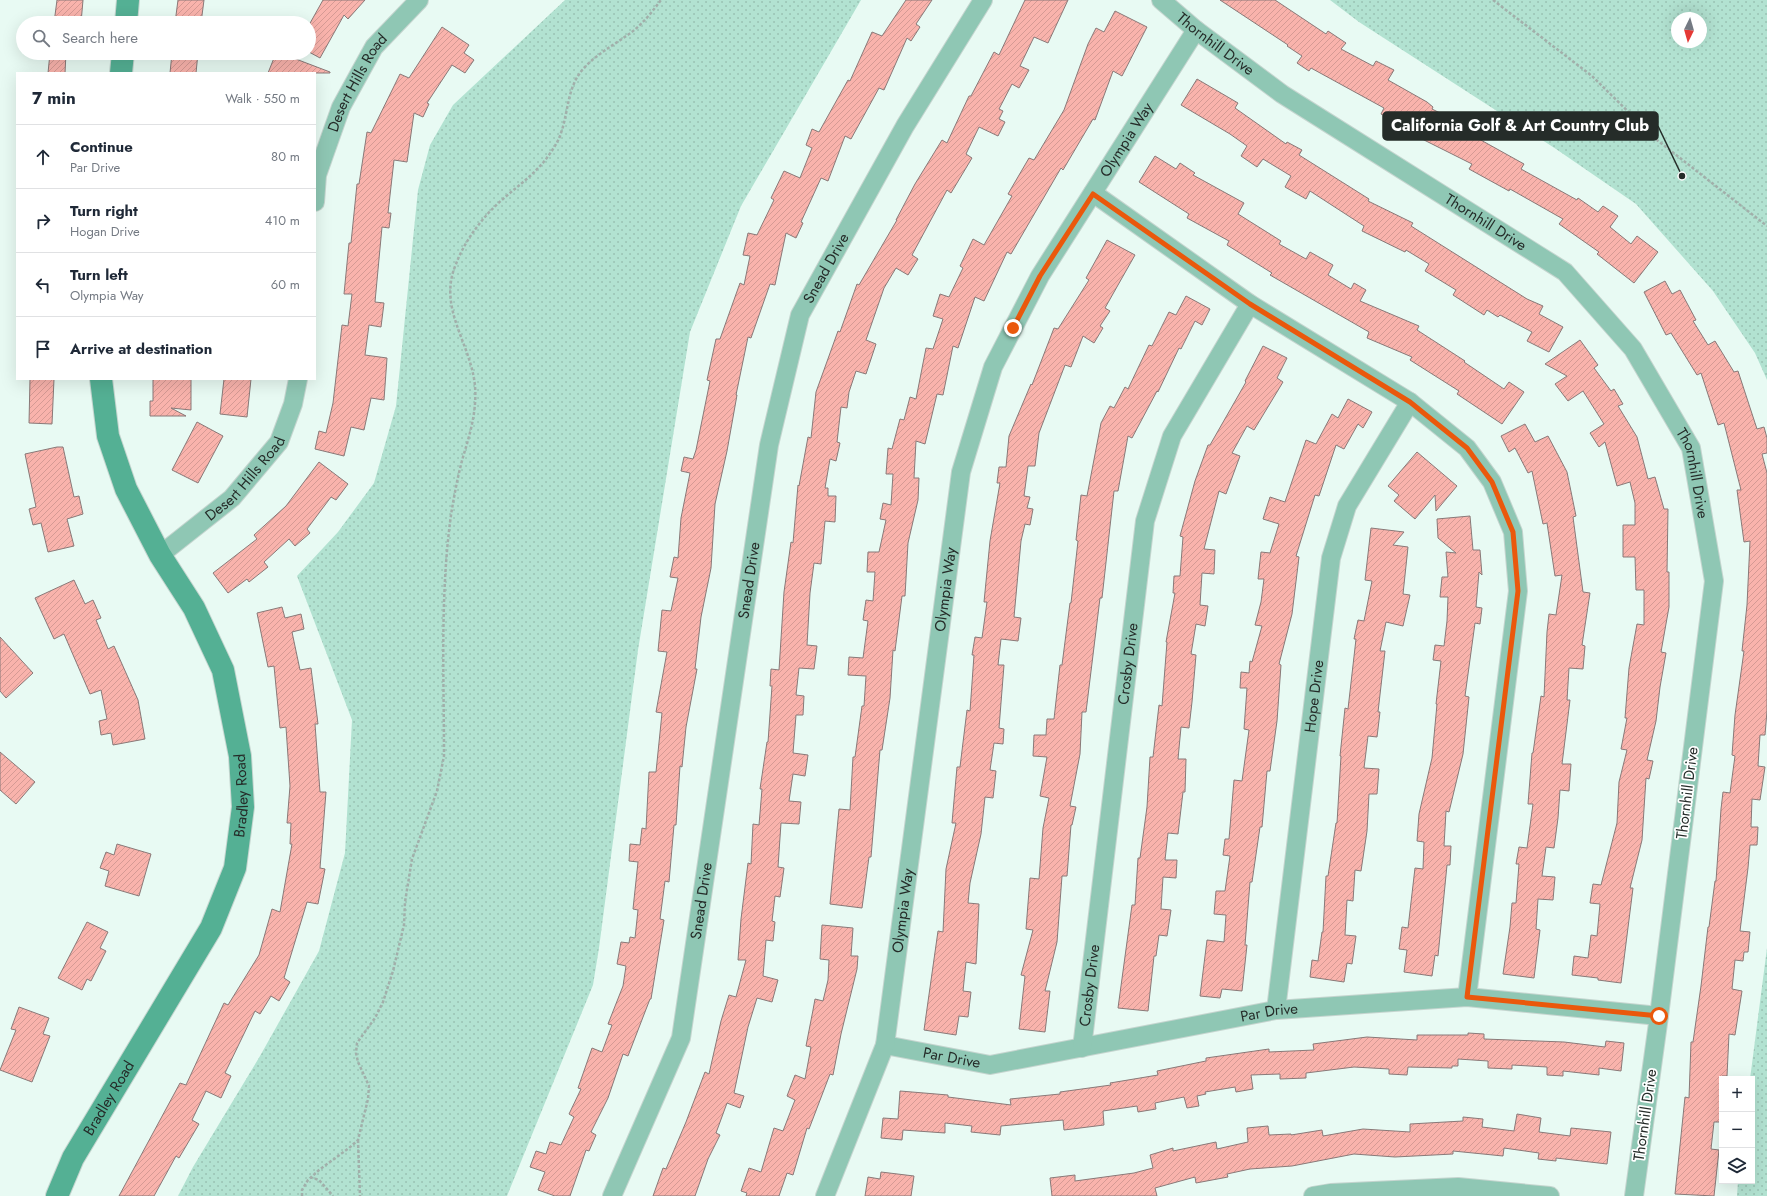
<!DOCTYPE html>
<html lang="en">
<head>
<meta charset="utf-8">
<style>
  :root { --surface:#fff; --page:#f2f2f3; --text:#1f2937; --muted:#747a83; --line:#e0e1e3 }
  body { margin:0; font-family:Jost,sans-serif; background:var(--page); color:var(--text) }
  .controls { position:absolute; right:12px; bottom:12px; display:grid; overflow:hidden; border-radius:0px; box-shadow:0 4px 16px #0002 }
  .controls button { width:36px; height:36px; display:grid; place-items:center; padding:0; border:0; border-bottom:1px solid var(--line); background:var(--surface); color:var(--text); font:20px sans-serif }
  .compass { position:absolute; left:1671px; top:12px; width:36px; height:36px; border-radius:50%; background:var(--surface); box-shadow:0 4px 16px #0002; rotate:185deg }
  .stop { position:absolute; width:12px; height:12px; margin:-9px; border:3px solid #ea580c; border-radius:50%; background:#fff }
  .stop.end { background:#ea580c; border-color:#fff; box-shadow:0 1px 4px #0008 }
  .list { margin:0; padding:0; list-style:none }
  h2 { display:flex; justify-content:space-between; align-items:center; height:52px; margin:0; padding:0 16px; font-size:17px }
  h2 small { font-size:13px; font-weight:400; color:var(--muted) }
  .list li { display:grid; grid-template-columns:26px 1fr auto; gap:12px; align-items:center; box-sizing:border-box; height:64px; padding:0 16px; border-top:1px solid var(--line) }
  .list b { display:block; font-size:15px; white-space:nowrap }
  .list p { margin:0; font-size:13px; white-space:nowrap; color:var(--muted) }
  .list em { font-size:13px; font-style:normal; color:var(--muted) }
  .icon { flex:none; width:22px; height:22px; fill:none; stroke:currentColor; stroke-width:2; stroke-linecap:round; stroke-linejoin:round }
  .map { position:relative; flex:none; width:1767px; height:1196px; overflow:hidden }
  .search { position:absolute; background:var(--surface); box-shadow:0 4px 16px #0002; left:16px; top:16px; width:300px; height:44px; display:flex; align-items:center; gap:10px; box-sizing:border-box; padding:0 14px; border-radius:22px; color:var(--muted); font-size:15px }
  .panel { position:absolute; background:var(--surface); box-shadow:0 4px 16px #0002; left:16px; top:72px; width:300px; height:308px; border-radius:0px }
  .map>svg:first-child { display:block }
  .grass { fill:url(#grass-dots); fill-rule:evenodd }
  .building { fill:url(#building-hatch); stroke:#897978 }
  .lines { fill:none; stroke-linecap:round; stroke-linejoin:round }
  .street-casing { stroke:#c5d5cf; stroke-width:20 }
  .secondary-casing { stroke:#c5d5cf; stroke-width:24 }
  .path { stroke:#a1afaa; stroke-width:2.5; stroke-dasharray:3 2; stroke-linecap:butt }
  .street { stroke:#8fc7b4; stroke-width:18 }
  .secondary { stroke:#54b094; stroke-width:22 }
  .route { stroke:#ea580c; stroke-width:5 }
  .labels { text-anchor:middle; stroke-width:3.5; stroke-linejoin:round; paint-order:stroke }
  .street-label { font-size:15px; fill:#252c29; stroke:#fff }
  .leader { fill:none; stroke:#252c29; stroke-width:1.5 }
  .callout-dot { fill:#252c29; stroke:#fff; stroke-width:1.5 }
  .callout { fill:#252c29; stroke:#252c29; stroke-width:1.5 }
  .callout-label { font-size:16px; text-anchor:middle; font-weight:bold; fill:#fff }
</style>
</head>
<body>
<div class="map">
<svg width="1767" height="1196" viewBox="0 0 1767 1196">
  <defs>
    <pattern id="grass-dots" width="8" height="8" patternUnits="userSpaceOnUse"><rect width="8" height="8" fill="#b2e2d1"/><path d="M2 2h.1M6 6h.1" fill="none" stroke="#99c2b3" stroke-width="1.8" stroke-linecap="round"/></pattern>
    <pattern id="building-hatch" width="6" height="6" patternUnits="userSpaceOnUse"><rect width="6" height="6" fill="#f9b3ac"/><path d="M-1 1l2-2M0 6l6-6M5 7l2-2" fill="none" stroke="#d59a94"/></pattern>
  </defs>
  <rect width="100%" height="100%" fill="#e8faf3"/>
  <!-- grass -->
  <path class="grass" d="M565 0H861L741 206 690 332 638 650 599 948 593 985 507 1196H178L193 1167 260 1056 319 951 345 853 352 720 297 576 338 532 374 483 396 406 418 190 430 145 453 105Z
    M1330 0H1767V380L1755 353 1713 291 1636 204 1556 149 1359 22ZM1677 18H1701V42H1677Z
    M1767 948V1196H1737L1738 1181H1752V1079H1750Z"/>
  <!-- building -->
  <path class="building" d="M57 0H83L81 23H54Z
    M178 0H204L201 23H175Z
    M323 0H365L348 19 344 15 320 58 309 52V25Z
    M906 0H932L916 24 920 27 911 41 907 38 884 90 879 88 851 139 845 136 828 181 821 178 801 222 803 223 796 238 786 233 775 285 770 284 751 338 748 337 736 395H737L727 451 715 504 711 568 701 617 695 669H697L686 727 682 767 680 766 676 825H674L669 882 665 881 660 919 664 920 651 999H650L628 1056 623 1054 608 1098 591 1132 596 1135 589 1151 586 1150 570 1196H555L538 1190 545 1172 530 1167 536 1151 546 1154 550 1142 561 1145 574 1117 569 1114 581 1089 578 1088 592 1048 602 1052 612 1025 608 1024 623 986 626 966 617 964 621 942 629 943 630 937 635 938 638 910 633 909 638 862 629 861 630 844 640 845 642 828 646 829 649 772H656L662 713 656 712 667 652 658 651 662 610 671 611 678 578 670 577 674 557 678 558 681 518 690 473 681 471 684 457 693 459 696 450 710 381 707 380 716 339H720L740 283 744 285 750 256 743 255 748 233 757 235 774 200 771 198 784 171 800 178 812 148 806 145 812 129 819 132 848 80 850 81 872 32 882 36Z
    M1025 0H1068L1048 43 1034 37 1020 66 1029 70 1019 88 1012 84 999 109 1003 111 999 119 1005 122 998 136 979 127 966 154 972 158 951 193 947 190 912 255 918 259 908 275 896 268 884 288 866 340 876 344 866 374 856 371 849 392 847 408 841 407 837 442 840 443 836 461 830 459 825 488H828V496H836L835 522 825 521 821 564 814 563 810 593 807 645 817 646 814 669 799 668 796 695 804 696 803 715H796L793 753 808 755 805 776 793 774 789 801 801 802 799 824 781 823 778 867 784 868 780 897 775 896 772 921 775 922 773 941 766 940 763 976 778 980 772 1002 757 998 748 1027 734 1093 744 1096 740 1108 727 1103 716 1133 720 1135 708 1159 695 1196H653L663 1168 666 1169 686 1122 705 1072 709 1074 721 1021 729 995 736 997 746 960H738L741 919 748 863 751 864 753 824 759 825 762 789H760L767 742H768L772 686H770L771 669 779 670 784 592 791 542 793 543 798 485 799 486 808 437 811 438 816 392 838 331 840 332 857 284 859 285 897 220H896L915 184 942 140 947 143 969 96H971L994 52 999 55Z
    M1220 0H1275L1326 34 1328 31 1346 43 1341 49 1373 66 1376 61 1394 70 1388 80 1427 102 1433 107 1432 109 1456 121 1460 113 1486 126 1479 139 1524 164 1521 169 1577 200 1578 198 1598 212 1603 206 1618 216 1610 227 1631 244 1637 236 1658 252 1634 283 1597 254 1599 252 1559 224 1563 219 1510 189 1509 191 1469 169 1472 164 1424 140 1381 114 1384 108 1311 68 1309 71 1297 63 1302 56 1287 46 1288 45Z
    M1115 11 1147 27 1122 76 1113 71 1095 120 1093 119 1063 170 1061 168 1011 254 1007 252 984 301 975 297 958 348 953 346 943 395 937 394 925 444 916 441 914 478H919L918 500 908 543 905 596H902L895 651 893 650 890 698 882 750H880L871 857H869L862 908 830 904 839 809 850 810 853 757H855L862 706H864L866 676 848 675 849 657 863 658 868 621 863 620 866 600 873 601 875 572H867L868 552H879L886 520 880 519 883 503 891 505 893 474H886L888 448 892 449 900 419 904 420 910 397 916 399 926 348 933 349 943 319 933 316 940 294 949 297 963 268 960 266 973 239 984 245 1012 196 1008 194 1029 158 1034 160 1064 110 1088 44 1096 28 1104 32Z
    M442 27 469 45 464 53 474 60 465 73 452 65 427 103 429 104 423 117 414 113 407 162 394 160 388 213H391L389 228 382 227 375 302 384 303 381 327 369 325 365 355 387 358 384 400 371 398 364 430 351 427 344 456 315 449 319 431 326 433 333 403 342 325 348 326 352 294H344L349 243H351L357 184H359L367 132 371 133 400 74 409 78Z
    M50 53H66L65 73H48Z
    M172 53H198L196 73H170Z
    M276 53H280L330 72V73H268Z
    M1197 79 1238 103 1235 108 1286 144 1287 142 1302 150 1299 155 1369 199 1368 201 1413 223 1411 226 1527 299 1543 306 1539 314 1563 327 1549 352 1527 341 1532 332 1500 315 1498 317 1487 310 1484 315 1453 295 1456 290 1425 271 1429 264 1406 250 1405 252 1362 231 1364 226 1310 191 1306 199 1285 187 1291 176 1263 159 1257 167 1241 156 1247 146 1230 134 1181 105Z
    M1155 156 1176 169 1180 163 1195 173 1193 175 1244 203 1238 214 1281 241 1279 244 1306 259 1310 252 1333 265 1328 275 1351 289 1354 283 1366 290 1360 301 1419 326 1417 330 1465 361 1464 362 1504 389 1509 382 1524 392 1502 424 1457 394 1459 391 1410 360 1412 357 1367 338 1369 332 1270 275 1272 273 1227 245 1229 241 1187 218 1189 214 1139 182Z
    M1107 240 1135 255 1105 308 1110 311 1100 326 1103 328 1094 343 1083 336 1071 367 1065 365 1039 433 1035 466H1028L1024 496 1030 497 1027 508 1033 509 1030 525 1025 524 1021 541 1014 617 1021 618 1018 641 1001 639 998 665H1004L999 728 1004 729 1003 744 994 743 990 770 996 771 993 798 985 797 981 834 970 883 968 903 979 904 976 964 966 962 963 991 971 992 968 1017 959 1016 956 1035 924 1030 938 931 943 932 946 869 956 823H952L957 767H960L967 710 970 711 974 655H972L975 637 982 638 987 602H984L990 541 1000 483H997L999 467H1006L1009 436 1031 384 1032 385 1054 328 1058 329 1089 280 1086 278Z
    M1665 281 1672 294 1680 290 1696 320 1693 321 1708 345 1715 341 1734 372 1738 371 1757 429 1764 427 1767 438V453L1762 454 1767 473V711L1765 735H1760L1758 766 1765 767 1760 800 1752 799 1751 827H1758L1757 845H1750L1748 868 1740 931 1750 932 1748 952H1744L1743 961 1735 960 1732 989 1742 991 1735 1035 1729 1034 1727 1076H1722V1122H1714L1711 1149 1719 1150 1714 1196 1675 1194 1685 1097 1689 1098 1691 1042H1693L1701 986 1708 927H1709L1715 881H1716L1721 809 1723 792 1730 793 1735 756 1732 755 1735 715 1744 651H1742L1747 605 1750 541 1744 542 1737 490H1741L1724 423 1718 425 1701 373 1697 375 1671 333 1666 335 1644 292Z
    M1186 296 1210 309 1202 325 1195 321 1181 349 1179 348 1158 392 1157 391 1132 438 1128 436 1118 491H1114L1102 598H1100L1086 712H1082L1080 754 1070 806 1076 807 1072 825H1071L1067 876H1062L1057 942 1045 991H1050L1045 1032 1019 1029 1025 976 1021 975 1033 930 1026 929 1030 878 1039 879 1043 828 1049 798 1040 796 1047 757 1033 756 1034 735H1046L1047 719H1054L1060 665H1062L1070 603H1071L1078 541 1076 540 1081 495 1087 496 1101 423 1110 406 1114 408 1125 387 1128 389 1149 345 1152 346 1169 312 1176 315Z
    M1580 340 1598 365 1594 368 1611 391 1614 389 1623 404 1618 406 1637 437 1648 479 1655 477 1664 509H1668L1667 572H1669V607L1661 652 1666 653 1660 687 1656 721 1647 760 1653 761 1649 779 1646 778 1642 840 1630 888H1633L1621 983 1598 980V978L1572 975 1574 956 1588 958 1591 935 1597 936 1600 904 1590 903 1593 884 1601 885 1617 823 1619 782 1627 750 1621 749 1627 718H1625L1629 668 1637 624 1644 625V590H1636L1635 557H1623V525H1635V503L1630 482 1617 486 1605 442 1599 447 1590 433 1604 424 1583 391 1568 401 1555 384 1567 376 1545 364Z
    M1263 346 1287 358 1277 378 1283 382 1254 430 1247 426 1232 453 1240 456 1226 494 1219 491 1204 549 1215 550 1214 574 1202 573 1200 605 1208 606 1205 626 1196 624 1191 654 1196 655 1192 702 1189 728 1181 727 1178 759H1186L1185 792H1183L1178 834 1168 833 1165 860H1177L1176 878 1163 877 1161 909 1171 910 1167 936 1159 935 1156 956H1154L1148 1011 1118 1008 1132 905H1135L1138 858H1140L1147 807 1150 757H1153L1159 705 1162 706 1167 642H1166L1175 593H1173L1174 576H1180L1183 537 1180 536 1195 481 1208 445H1210L1246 382 1245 381Z
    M30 379H54L52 424 29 423Z
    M153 379H191V410L171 408 186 416H150V401H153Z
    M224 379H251L247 417 220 414Z
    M1348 399 1372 412 1363 428 1358 424 1344 449 1336 445 1319 496 1315 495 1296 556 1299 557 1292 614 1279 664 1281 665 1277 721 1270 771H1267L1262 827H1260L1252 882H1250L1245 945H1247L1242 991 1222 989 1220 998 1200 996 1207 940 1224 942 1226 915 1214 914 1216 891H1225L1230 856 1223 855 1225 839H1229L1234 780 1242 781 1249 730 1244 729 1247 688H1240L1241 672 1249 673 1250 661 1252 662 1262 626 1255 625 1261 602 1264 579H1258L1261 552 1270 553 1279 524 1263 519 1270 497 1285 502 1306 440 1316 444 1332 414 1338 418Z
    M197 422 223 436 198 483 172 470Z
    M1525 424 1535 442 1548 436 1567 472 1576 516 1573 517 1583 592 1590 593 1582 645 1585 646 1583 669 1569 668 1567 700H1570L1562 764H1571L1569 791 1560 790 1558 818 1554 848 1546 847 1542 876 1555 877 1553 900 1538 899 1536 929 1540 930 1534 978 1503 974 1510 927 1512 903H1516L1519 864H1516L1519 847 1527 848 1533 804H1528L1532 753H1533L1541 696 1544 697 1547 632 1549 614 1556 615 1562 575 1555 576 1547 523 1543 524 1532 471 1528 473 1515 448 1509 452 1501 436Z
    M57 447H63L74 497 79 496 83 514 67 519 74 546 48 552 41 523 33 525 29 509 36 507 25 454Z
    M1417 452 1457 486 1436 511 1435 495 1415 519 1394 501 1399 495 1388 486Z
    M319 462 348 484 336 500 331 497 307 529 310 533 295 546 289 539 264 562 268 567 249 582 247 579 228 593 213 573 257 539 254 535 286 506Z
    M1470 516 1473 550H1480L1482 575 1479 572 1476 607 1482 608 1480 624 1475 623 1465 696 1469 697 1463 754 1449 812 1446 811 1444 846H1451L1450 865H1447L1438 956 1435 955 1432 976 1404 972 1407 950 1399 949 1402 927 1408 928 1415 868 1423 869 1424 842 1417 841 1419 814 1432 758 1437 704H1436L1441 661 1433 660 1435 645 1444 646 1447 621 1448 597H1440L1442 577H1448L1446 552 1456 553 1438 538 1437 519Z
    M1371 528 1404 532 1393 545 1408 547 1403 594 1410 595 1403 626 1386 622 1380 651H1385L1378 712H1380L1377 737 1368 736 1364 768 1379 769 1377 794H1369L1367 831 1361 871 1355 870 1353 901 1347 900 1345 935 1356 936 1352 964 1347 963 1344 982 1310 977 1312 960 1318 961 1322 932H1323L1326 876H1328L1336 823H1337L1341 756H1340L1345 708 1348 709 1356 639H1354L1358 620 1364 621 1372 581 1365 580Z
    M74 580 85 604 93 600 101 618 96 620 108 649 114 646 138 700 145 739 113 745 111 733 101 735 99 721 107 719 101 690 90 694 64 634 54 639 35 598Z
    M282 607 285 618 301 614 304 629 292 632 300 670 311 668 318 724H315L320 792H326L320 868 325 869 318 904 307 902 284 978 290 982 279 1001 271 996 260 1014 255 1011 225 1073 231 1076 221 1098 206 1091 192 1120 199 1124 179 1158 176 1156 154 1196H119L180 1083 186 1085 224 1003 228 1005 259 955 272 909 280 912 292 844H290L291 823H287L290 786 286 727 280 728 274 666 268 667 257 613Z
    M0 637 33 673 6 698 0 691Z
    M0 752 35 782 16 804 0 790Z
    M117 844 151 854 139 896 105 886 109 871 100 868 106 852 114 855Z
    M87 922 108 932 100 948 106 951 91 981 87 979 82 990 58 978Z
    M822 925 853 928 851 956H858L857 969 841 1034 833 1075 830 1074 809 1129 807 1128 793 1175 787 1173 779 1196H746L747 1193 741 1191 749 1168 761 1172 774 1128 783 1131 795 1100 787 1096 795 1075 805 1079 811 1047 806 1046 813 1010 815 999 823 1001 828 980 829 960 820 959Z
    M19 1007 49 1018 43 1034 50 1036 32 1082 0 1070 16 1030 11 1029Z
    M1468 1033 1484 1034V1039L1564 1042 1605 1047 1606 1041 1624 1043 1621 1071 1599 1068V1075L1563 1071V1076L1547 1075V1067L1512 1065V1069L1488 1068V1061L1458 1059V1066H1452V1068L1408 1067 1407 1075 1389 1074V1069L1354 1067 1306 1073V1078L1280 1079V1074L1251 1075 1253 1089 1236 1092 1235 1087 1205 1092 1206 1094 1197 1096 1199 1106 1187 1108 1184 1097 1155 1103 1156 1109 1138 1112 1137 1106 1103 1111 1104 1125 1064 1130 1063 1120 1001 1126 1000 1135 971 1132 972 1126 945 1123V1133L903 1130 902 1140 881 1138 883 1118 898 1119 900 1091 948 1095V1097L1011 1105 1010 1099 1060 1094V1092L1111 1085 1110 1083 1158 1075 1157 1071 1206 1061V1058L1269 1049V1052L1314 1050 1313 1044 1367 1037 1417 1040V1035H1468Z
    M1517 1114 1541 1118 1539 1132 1570 1136 1571 1128 1611 1132 1607 1164 1556 1158V1161L1538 1159 1539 1153 1504 1148 1503 1156 1453 1151V1154L1395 1157 1354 1154 1292 1166 1250 1169 1227 1174 1228 1177 1196 1183 1195 1177 1155 1188 1157 1196H1052L1050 1178 1075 1175V1181L1134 1173 1153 1168 1150 1155 1173 1148V1151L1216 1142 1217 1149 1248 1142 1247 1128 1268 1126 1269 1135 1291 1134V1135L1322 1130 1323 1136 1363 1129 1410 1132V1124L1463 1121V1117L1483 1119 1482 1127 1514 1131Z
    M881 1172 914 1176 911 1196H865L868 1177 880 1179Z"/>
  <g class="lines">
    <!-- street casing -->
    <g class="street-casing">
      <g id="street">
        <path id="s1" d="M1161 0 1196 30 1282 94 1565 272 1633 349 1691 448 1714 581 1659 1016 1634 1196"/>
        <path d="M1093 193 1250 304 1410 402 1467 448 1492 482 1513 532 1518 591 1467 997"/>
        <path id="s2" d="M315 202 317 175 341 107 374 47 419 0"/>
        <path id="s3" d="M160 555 232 498 279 442 293 404 298 379"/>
        <path id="s4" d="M1276 1010 1331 558 1347 506 1410 402"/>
        <path id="s5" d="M885 1045 990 1065 1276 1010 1467 997 1659 1016"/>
        <path id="s6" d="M1082 1048 1145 521 1172 436 1250 304"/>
        <path id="s7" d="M612 1196 681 1038 769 445 800 315 905 126 983 0"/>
        <path id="s8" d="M825 1196 885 1045 961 472 993 367 1040 276 1196 30"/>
        <path d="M1313 1196 1331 1193 1458 1187 1550 1196"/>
      </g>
    </g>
    <!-- secondary casing -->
    <g class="secondary-casing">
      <g id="secondary">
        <path d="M126 23 128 0"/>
        <path d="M121 73 123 53"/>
        <path id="s9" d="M57 1196 73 1158 211 928 235 868 243 807 240 756 223 670 194 608 160 555 126 489 108 436 101 379"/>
      </g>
    </g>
    <!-- path -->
    <path class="path" d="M1493 0 1592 76 1657 140 1767 226
      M358 1140 360 1196
      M310 1177 319 1180 333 1196
      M302 1196V1190L308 1180 319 1170 349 1148 358 1140 368 1099 369 1086 358 1062 356 1053 357 1043 375 1018 383 1002 393 971 404 925 405 902 412 859 437 791 444 756C444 675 440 595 451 515 454 496 458 475 463 457 470 434 477 411 475 386 471 343 437 308 456 264 465 240 484 215 503 199 520 184 538 172 551 152 555 146 559 140 561 133 569 110 567 85 585 67 598 53 614 45 629 34 642 25 652 12 661 0"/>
    <!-- street -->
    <use href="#street" class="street"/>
    <!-- secondary -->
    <use href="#secondary" class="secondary"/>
  </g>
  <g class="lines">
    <!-- route -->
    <path class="route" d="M1013 328 1040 276 1093 194 1250 304 1410 402 1467 448 1492 482 1513 532 1518 591 1467 997 1659 1016"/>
  </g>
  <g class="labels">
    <!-- street labels -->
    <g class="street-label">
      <text dy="5" stroke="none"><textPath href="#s1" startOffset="70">Thornhill Drive</textPath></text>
      <text dy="5" stroke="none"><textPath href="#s2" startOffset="128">Desert Hills Road</textPath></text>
      <text dy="5" stroke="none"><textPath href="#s8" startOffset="1114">Olympia Way</textPath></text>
      <text dy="5" stroke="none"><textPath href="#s1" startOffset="394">Thornhill Drive</textPath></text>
      <text dy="5" stroke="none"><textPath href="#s7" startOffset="959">Snead Drive</textPath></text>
      <text dy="5" stroke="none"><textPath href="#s1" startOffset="730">Thornhill Drive</textPath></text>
      <text dy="5" stroke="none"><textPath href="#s3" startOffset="115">Desert Hills Road</textPath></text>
      <text dy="5" stroke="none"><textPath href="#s7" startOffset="635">Snead Drive</textPath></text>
      <text dy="5" stroke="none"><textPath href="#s8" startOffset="622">Olympia Way</textPath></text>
      <text dy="5" stroke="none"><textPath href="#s6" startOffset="387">Crosby Drive</textPath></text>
      <text dy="5" stroke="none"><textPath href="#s4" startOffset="316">Hope Drive</textPath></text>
      <text transform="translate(1687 793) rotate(-83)" y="5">Thornhill Drive</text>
      <text dy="5" stroke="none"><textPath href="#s9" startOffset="447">Bradley Road</textPath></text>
      <text dy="5" stroke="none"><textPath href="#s7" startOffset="311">Snead Drive</textPath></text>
      <text dy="5" stroke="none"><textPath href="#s8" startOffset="298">Olympia Way</textPath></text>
      <text dy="5" stroke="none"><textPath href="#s6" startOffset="63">Crosby Drive</textPath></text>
      <text dy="5" stroke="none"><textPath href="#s5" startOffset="391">Par Drive</textPath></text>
      <text dy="5" stroke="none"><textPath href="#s5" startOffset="68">Par Drive</textPath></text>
      <text dy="5" stroke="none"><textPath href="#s9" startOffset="111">Bradley Road</textPath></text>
      <text transform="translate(1645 1115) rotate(-82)" y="5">Thornhill Drive</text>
    </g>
  </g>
  <!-- callouts -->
  <path class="leader" d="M1682 176L1658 126"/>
  <circle class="callout-dot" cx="1682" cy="176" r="4"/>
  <rect class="callout" x="1383" y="112" width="275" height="28" rx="4"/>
  <g class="callout-label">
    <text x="1520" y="131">California Golf &amp; Art Country Club</text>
  </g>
</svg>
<div class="controls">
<button>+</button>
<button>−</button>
<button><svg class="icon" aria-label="layers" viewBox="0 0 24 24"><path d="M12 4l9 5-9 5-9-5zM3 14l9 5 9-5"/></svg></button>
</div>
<svg class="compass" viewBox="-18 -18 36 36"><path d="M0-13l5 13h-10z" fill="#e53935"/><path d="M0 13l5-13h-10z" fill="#747a83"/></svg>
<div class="stop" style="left:1659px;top:1016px"></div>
<div class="stop end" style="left:1013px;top:328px"></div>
<div class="search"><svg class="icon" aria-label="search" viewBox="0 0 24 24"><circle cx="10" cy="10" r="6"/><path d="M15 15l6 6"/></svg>Search here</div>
<section class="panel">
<h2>7 min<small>Walk · 550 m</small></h2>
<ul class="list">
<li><svg class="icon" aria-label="ahead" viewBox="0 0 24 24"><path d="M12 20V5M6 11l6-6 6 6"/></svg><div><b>Continue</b><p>Par Drive</p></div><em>80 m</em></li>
<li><svg class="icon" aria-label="right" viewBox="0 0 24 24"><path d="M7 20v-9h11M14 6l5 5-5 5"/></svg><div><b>Turn right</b><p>Hogan Drive</p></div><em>410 m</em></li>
<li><svg class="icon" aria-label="left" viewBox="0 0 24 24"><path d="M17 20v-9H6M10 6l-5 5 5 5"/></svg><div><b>Turn left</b><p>Olympia Way</p></div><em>60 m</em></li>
<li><svg class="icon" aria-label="arrive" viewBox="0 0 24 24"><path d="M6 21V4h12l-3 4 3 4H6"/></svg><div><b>Arrive at destination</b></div></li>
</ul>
</section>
</div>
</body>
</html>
